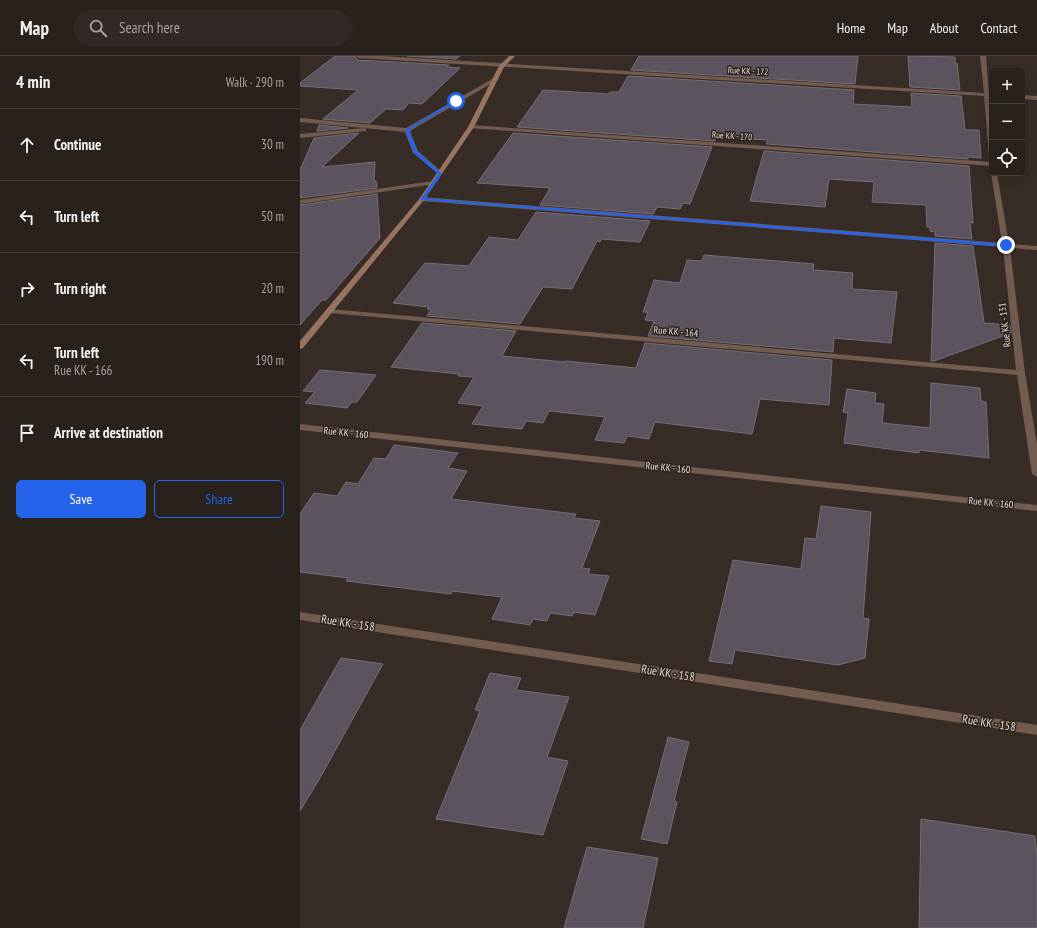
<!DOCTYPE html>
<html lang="en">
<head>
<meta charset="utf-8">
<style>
  :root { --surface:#29211c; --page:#312925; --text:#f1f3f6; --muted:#a5a3a3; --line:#453e3b; --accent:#2563eb }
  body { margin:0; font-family:"PT Sans Narrow",sans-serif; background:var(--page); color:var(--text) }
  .controls { position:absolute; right:12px; top:12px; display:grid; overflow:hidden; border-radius:6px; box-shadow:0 4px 16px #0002 }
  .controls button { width:36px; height:36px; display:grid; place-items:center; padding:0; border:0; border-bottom:1px solid var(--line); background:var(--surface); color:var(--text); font:20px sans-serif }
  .stop { position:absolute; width:12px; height:12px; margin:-9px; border:3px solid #2563eb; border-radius:50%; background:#fff }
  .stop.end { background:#2563eb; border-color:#fff; box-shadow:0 1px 4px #0008 }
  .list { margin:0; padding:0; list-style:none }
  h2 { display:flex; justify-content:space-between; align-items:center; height:52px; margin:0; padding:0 16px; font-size:17px }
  h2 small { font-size:13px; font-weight:400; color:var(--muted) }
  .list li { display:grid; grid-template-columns:26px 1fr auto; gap:12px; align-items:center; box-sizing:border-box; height:72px; padding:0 16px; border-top:1px solid var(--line) }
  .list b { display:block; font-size:15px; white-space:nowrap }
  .list p { margin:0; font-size:13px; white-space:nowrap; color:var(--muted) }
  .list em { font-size:13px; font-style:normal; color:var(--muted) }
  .actions { display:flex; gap:8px; padding:12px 16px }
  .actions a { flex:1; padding:9px 0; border:1px solid var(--accent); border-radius:6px; text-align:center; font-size:14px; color:var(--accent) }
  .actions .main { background:var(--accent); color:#fff }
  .icon { flex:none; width:22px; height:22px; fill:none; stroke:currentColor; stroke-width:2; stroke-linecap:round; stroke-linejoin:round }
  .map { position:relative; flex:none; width:737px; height:872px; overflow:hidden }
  header { display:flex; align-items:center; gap:24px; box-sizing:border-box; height:56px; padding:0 20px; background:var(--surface); border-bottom:1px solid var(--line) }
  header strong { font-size:19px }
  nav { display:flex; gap:22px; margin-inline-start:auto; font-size:14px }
  .search { width:280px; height:36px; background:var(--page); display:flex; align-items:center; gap:10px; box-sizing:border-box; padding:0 14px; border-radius:22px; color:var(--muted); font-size:15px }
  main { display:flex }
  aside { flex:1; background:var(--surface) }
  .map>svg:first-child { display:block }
  .building { fill:#5b545f; stroke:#756e79 }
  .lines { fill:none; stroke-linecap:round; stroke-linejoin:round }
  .street { fill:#725b4f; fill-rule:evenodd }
  .secondary { fill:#98735f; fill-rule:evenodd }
  .route { fill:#2563eb }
  .labels { text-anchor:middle; stroke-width:3; stroke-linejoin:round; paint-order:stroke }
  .far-street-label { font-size:9px; fill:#e1dad6; stroke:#2d231d }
  .street-label { font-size:10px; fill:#e1dad6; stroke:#2d231d }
  .near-street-label { font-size:12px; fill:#e1dad6; stroke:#2d231d }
</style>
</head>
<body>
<header>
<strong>Map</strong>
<div class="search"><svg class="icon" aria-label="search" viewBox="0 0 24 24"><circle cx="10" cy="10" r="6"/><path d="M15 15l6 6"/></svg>Search here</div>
<nav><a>Home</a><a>Map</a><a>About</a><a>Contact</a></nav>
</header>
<main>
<aside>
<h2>4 min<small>Walk · 290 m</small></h2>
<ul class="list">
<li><svg class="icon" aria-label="ahead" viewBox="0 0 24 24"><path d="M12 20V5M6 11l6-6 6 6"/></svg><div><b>Continue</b></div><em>30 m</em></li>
<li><svg class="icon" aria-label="left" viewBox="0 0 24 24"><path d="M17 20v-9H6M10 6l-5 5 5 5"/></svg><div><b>Turn left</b></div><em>50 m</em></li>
<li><svg class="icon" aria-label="right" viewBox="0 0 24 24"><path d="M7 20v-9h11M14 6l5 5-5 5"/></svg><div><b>Turn right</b></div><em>20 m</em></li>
<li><svg class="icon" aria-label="left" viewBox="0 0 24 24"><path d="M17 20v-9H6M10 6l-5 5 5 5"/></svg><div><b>Turn left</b><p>Rue KK - 166</p></div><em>190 m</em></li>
<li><svg class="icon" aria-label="arrive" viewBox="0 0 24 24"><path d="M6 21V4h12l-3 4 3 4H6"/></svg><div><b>Arrive at destination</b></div></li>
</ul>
<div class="actions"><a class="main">Save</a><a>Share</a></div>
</aside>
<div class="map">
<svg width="737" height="872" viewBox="0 0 737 872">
  <rect width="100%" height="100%" fill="#372c26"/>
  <!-- building -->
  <path class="building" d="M35 0H54L58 4 149 9 147 11 160 12 122 48 109 47 103 54 86 53 70 67 23 63 58 34 0 30V27Z
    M107 0H160L156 3Z
    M339 0H558L555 28 331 14Z
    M608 0 655 1V7H657L660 34 610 31Z
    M328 20 554 34 553 48 612 51 611 37 661 40 665 74H679L681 102 668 101V103L466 88 468 84 416 81 415 85 217 71 243 34 309 38 310 36H319Z
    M19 69 48 72 17 75Z
    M59 77 22 111 75 106 74 125H76L77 132 0 142V112H1L14 82Z
    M213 77 412 91 390 148 383 147 380 153 357 151 353 158 240 149 250 132 177 127Z
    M464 95 669 110 673 167 670 166 672 183 635 180V176L630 175V171H627L626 149 572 146 574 126 529 123 525 151 450 145Z
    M77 138 80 182 26 244H22L0 269V149Z
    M236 156 350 165 340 186 301 183 300 186 297 185 272 233 243 231 220 268 127 260 131 254 127 253 129 251 93 247 125 207 169 210 189 181 218 184Z
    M635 187 673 190 684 267 710 269 711 277 634 305H631Z
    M404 199 514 208 513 214 553 217 552 233 597 236 591 287 534 282 533 296 348 280 354 265 345 264 348 256H343L354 224 380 227 387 204 402 205Z
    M122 267 216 275 202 300 265 306 266 305 336 312 345 287 532 304 529 349 460 343 452 378 355 366 349 383 327 380 324 387 295 384 305 361 249 355 243 367 226 365 222 373 172 368 183 350 158 347 174 321 158 320 159 318 91 311Z
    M20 314 76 319 57 346H52L47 352 5 347 15 336 3 335Z
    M631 327 680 332 681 345 686 346 689 402 619 394V397L544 387 548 357 543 356 547 333 576 337 575 347 584 348 582 367 630 372Z
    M94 389 158 397 148 412 167 415 151 443 276 458 274 462 300 465 282 512 290 513 288 518 309 520 295 559 274 556 272 560 250 557 247 565 233 563 230 569 192 563 202 541 152 535 151 538 46 525 48 522 0 516V458L14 437 37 440 46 426 58 428 74 402 86 403Z
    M521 450 571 456 563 562 569 563 565 602 538 609 435 594 432 608 409 605 433 504 501 513 505 482 516 483Z
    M41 602 83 608 20 722 0 755V674Z
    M190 617 221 622 216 634 269 641 247 701 268 705 243 779 136 763 180 655 175 654Z
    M368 681 389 686 374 745 377 746 367 788 341 783Z
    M621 763 735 780 737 799V872H619Z
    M287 791 358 802 343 872H264Z"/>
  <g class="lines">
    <!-- street -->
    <path class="street" d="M55 0H83L684 37 680 0H686L689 37H692V41L689 40 692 68V102L689 100 684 40 58 2Z
      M194 22 199 23 110 75 118 95 142 116V118L140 119 113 97 105 76 0 66V62L106 72Z
      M722 39 737 40V44L722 43Z
      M171 69 692 106V110L169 72V70Z
      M64 72 67 74 66 75 0 82V78Z
      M692 116V117H697L709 188 737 190V194L710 192 725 317 737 388V421L732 418 717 319 30 257 26 255 30 253 716 314 703 191 122 145 119 143 122 141 702 187 691 117Z
      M133 125 135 126V128L0 148V144Z
      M0 368 737 449V455L0 374Z
      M0 556 737 669V679L0 564Z"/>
    <!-- secondary -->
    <path class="secondary" d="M209 0H215L204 11 174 71 124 144 3 292 0 293V285L120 142 168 71 199 10Z"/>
  </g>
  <!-- route -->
  <path class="route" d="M155 44 158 45 109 74 117 95 142 118 125 142 706 188 708 189 706 191 120 144 138 118 114 97 105 74Z"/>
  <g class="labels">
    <!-- far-street labels -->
    <g class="far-street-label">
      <text transform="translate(448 15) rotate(3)" y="3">Rue KK - 172</text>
      <text transform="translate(432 80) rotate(4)" y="3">Rue KK - 170</text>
    </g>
    <!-- street labels -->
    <g class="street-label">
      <text transform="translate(704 269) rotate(-97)" y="4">Rue KK - 131</text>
      <text transform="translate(376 275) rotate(5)" y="4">Rue KK - 164</text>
      <text transform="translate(46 376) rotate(6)" y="4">Rue KK - 160</text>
      <text transform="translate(368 411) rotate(6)" y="4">Rue KK - 160</text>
      <text transform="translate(691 446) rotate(6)" y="4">Rue KK - 160</text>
    </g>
    <!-- near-street labels -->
    <g class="near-street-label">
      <text transform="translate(48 567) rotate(9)" y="4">Rue KK - 158</text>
      <text transform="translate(368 617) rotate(9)" y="4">Rue KK - 158</text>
      <text transform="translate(689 667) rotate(9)" y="4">Rue KK - 158</text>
    </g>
  </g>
</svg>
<div class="controls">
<button>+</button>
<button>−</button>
<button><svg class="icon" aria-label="locate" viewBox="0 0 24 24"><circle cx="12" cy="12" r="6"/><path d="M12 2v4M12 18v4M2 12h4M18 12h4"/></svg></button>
</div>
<div class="stop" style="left:156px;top:45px"></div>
<div class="stop end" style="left:706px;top:189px"></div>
</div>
</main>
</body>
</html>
